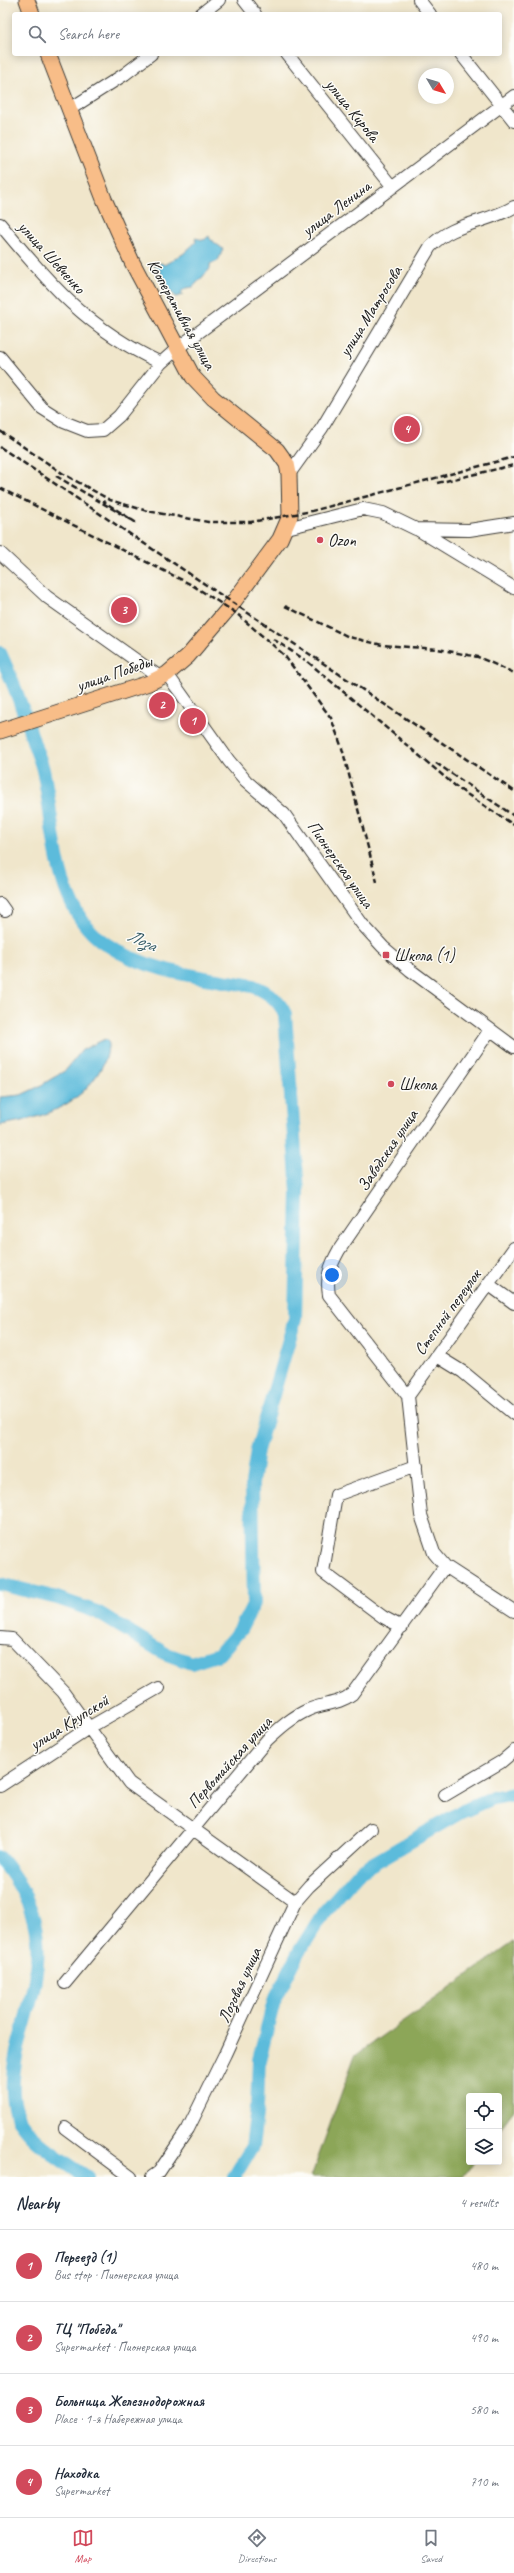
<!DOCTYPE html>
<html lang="en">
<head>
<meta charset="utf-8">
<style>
  :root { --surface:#fff; --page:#f2f2f3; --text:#1f2937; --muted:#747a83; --line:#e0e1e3; --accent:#d1495b }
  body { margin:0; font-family:Caveat,sans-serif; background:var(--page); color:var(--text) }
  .controls { position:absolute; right:12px; bottom:12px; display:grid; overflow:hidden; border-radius:4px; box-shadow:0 2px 10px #0003 }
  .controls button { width:36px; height:36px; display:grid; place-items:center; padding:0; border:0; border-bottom:1px solid var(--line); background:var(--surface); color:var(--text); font:20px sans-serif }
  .compass { position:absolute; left:418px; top:68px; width:36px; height:36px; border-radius:50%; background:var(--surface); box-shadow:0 2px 10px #0003; rotate:128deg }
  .you { position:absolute; left:332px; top:1275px; width:14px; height:14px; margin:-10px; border:3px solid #fff; border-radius:50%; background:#1a73e8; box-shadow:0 0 0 6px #1a73e833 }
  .badge { display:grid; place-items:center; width:26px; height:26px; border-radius:50%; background:var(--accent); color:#fff; font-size:13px; font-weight:700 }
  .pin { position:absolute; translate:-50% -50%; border:2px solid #fff; box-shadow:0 1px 4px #0006 }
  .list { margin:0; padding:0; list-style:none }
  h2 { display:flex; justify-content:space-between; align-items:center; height:52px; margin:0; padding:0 16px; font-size:17px }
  h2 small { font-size:13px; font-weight:400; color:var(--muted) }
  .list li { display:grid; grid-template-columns:26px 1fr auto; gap:12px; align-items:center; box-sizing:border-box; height:72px; padding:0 16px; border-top:1px solid var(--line) }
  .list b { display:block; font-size:15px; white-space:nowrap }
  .list p { margin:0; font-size:13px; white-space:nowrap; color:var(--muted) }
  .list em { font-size:13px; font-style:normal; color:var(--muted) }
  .icon { flex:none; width:22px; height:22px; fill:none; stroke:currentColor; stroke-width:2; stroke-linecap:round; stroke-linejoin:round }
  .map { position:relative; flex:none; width:514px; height:2177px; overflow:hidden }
  .search { position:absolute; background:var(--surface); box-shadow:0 2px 10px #0003; left:12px; right:12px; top:12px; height:44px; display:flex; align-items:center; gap:10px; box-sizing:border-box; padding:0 14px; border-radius:4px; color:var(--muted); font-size:15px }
  .sheet { height:340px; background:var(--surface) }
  nav { display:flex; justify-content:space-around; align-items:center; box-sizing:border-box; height:56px; border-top:1px solid var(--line); background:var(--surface); font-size:11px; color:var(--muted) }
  nav a { display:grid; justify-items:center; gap:2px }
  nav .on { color:var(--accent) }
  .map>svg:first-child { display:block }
  .forest { fill:#8ca658; stroke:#54613a }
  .water { fill:#5cbbdb; stroke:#3c6c7c }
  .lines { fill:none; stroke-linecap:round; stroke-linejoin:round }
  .river { stroke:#5cbbdb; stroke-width:14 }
  .minor-casing { stroke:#3c3a36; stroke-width:14 }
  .major-casing { stroke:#3c3a36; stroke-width:17 }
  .minor { stroke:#fff; stroke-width:12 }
  .major { stroke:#f8bd88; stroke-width:15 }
  .rail { stroke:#1c1c1c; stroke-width:2.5; stroke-dasharray:6 3; stroke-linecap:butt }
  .poi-dot { fill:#d1495b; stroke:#fdfcf7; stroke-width:1.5 }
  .labels { text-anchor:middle; stroke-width:3; stroke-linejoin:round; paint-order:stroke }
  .street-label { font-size:17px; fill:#1c1c1c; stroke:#fdfcf7 }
  .poi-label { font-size:17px; fill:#1c1c1c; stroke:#fdfcf7; text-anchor:start }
  .water-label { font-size:18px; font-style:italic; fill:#365c68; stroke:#fdfcf7 }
</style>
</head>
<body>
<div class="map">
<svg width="514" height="2177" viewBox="0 0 514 2177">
  <rect width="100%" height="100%" fill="#fdfcf7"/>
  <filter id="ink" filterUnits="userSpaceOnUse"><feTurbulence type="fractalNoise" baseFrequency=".025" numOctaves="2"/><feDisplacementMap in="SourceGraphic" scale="8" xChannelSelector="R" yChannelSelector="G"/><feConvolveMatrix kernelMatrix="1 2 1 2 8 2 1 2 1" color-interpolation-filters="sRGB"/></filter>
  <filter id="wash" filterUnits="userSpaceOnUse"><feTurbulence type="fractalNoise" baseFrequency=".012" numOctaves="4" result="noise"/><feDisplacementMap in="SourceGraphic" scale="16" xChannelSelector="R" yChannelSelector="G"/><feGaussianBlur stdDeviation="0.9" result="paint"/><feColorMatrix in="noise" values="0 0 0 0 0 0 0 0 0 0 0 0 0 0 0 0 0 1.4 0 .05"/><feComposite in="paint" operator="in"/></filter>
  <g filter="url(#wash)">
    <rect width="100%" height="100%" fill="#f0e6cb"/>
    <!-- forest -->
    <path class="forest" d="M514 1942V2110L499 2130V2096H469V2162H474L463 2177H311L355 2055Z"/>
    <!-- water -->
    <path class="water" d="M209 236 210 239 223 249 218 261 210 264V269L193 287 186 288 181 292 183 295 176 297 162 281 160 270 153 265 162 263 164 265 183 254 196 242 195 238 204 240Z
      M105 1039 109 1043C107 1048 108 1053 106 1058 87 1104 45 1118 0 1125V1097L21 1095 38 1087 66 1070 82 1050Z"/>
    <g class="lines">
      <!-- river -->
      <path class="river" d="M0 653C14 683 24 712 34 744 37 753 41 761 43 770 56 827 51 907 106 944 149 973 203 977 253 986 268 992 278 999 285 1014L298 1192 295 1319 257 1450 252 1484 254 1603 240 1630 219 1654 191 1663 164 1653 97 1612 57 1598 0 1584
        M0 1858C48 1916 43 1960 23 2029 15 2056 8 2087 17 2115 24 2137 68 2165 87 2177
        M234 2177 252 2147 257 2107 259 2060 274 2001 299 1952 324 1912 360 1871 461 1812 493 1798 514 1794"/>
    </g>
  </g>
  <g filter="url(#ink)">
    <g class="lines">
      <!-- minor casing -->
      <g class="minor-casing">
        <path id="minor" d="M244 0 255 14
          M419 0 430 14
          M201 14 219 0
          M287 54 393 187
          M461 54 514 121
          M70 109 125 74 151 54
          M0 224C50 285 88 329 161 363
          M0 357 42 408 64 422 87 431 103 430 119 416 161 363 179 347 514 96
          M289 474 322 428 430 247C451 223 487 223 514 207
          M287 528 363 509 383 513 416 529 469 530 514 523
          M417 529 514 588
          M0 553 47 597 161 678
          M167 674 229 761 246 781 284 814 362 924 383 947 410 970 514 1047
          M0 904 5 911
          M490 1030 339 1250C330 1266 326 1277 329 1295L408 1396 421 1515 434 1553 445 1566 514 1611
          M488 1284 514 1303
          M437 1356 463 1372 514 1414
          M408 1396 514 1248
          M402 1627 383 1617 323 1572 336 1495 416 1466
          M0 1638 12 1639 63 1692 129 1783 295 1902
          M0 1786 90 1727 158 1688
          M445 1795 501 1762 514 1751
          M65 1983 267 1740C279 1729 292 1717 308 1710 323 1703 338 1705 352 1694L445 1566
          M65 2128 131 2177
          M152 2177 159 2172 188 2129 225 2054 295 1902 309 1886 371 1829"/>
      </g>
      <!-- major casing -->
      <g class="major-casing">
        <path id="major" d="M27 0 32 14
          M0 731 149 683 167 674 188 656 229 608 280 539 290 516 289 474 287 464 277 450 213 398 193 377 132 262 104 199 48 54"/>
      </g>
      <!-- minor -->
      <use href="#minor" class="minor"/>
      <!-- major -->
      <use href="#major" class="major"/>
      <!-- rail -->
      <path class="rail" d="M0 431 65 475
        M0 447 514 791
        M60 472 110 500 147 511 208 522H251L312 511 514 457
        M56 476 135 522 103 501
        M437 483 514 465
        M0 488 192 585 236 613 284 655 331 718 342 748 377 882
        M285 606 349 637 382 645 438 649 478 657 514 673
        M273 639 305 660
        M308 662 459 789 514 825
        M436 763 514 816"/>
    </g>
  </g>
  <!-- markers -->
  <g class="poi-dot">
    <circle cx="320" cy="540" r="4"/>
    <rect x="382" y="951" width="8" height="8" rx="2"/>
    <circle cx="391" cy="1084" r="4"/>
  </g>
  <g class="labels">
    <!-- street labels -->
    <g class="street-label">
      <text transform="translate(353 110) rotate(51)" y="6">улица Кирова</text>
      <text transform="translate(336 208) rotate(-37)" y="6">улица Ленина</text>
      <text transform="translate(52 257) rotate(48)" y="6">улица Шевченко</text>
      <text transform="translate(370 311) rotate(-58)" y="6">улица Матросова</text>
      <text transform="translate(182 314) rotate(61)" y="6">Кооперативная улица</text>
      <text transform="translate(114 673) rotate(-19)" y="6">улица Победы</text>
      <text transform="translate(341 864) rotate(55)" y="6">Пионерская улица</text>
      <text transform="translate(387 1150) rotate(-56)" y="6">Заводская улица</text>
      <text transform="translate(447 1312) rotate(-54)" y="6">Степной переулок</text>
      <text transform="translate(69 1722) rotate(-32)" y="6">улица Крупской</text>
      <text transform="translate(229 1762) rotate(-48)" y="6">Первомайская улица</text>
      <text transform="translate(239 1985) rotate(-65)" y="6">Лозовая улица</text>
    </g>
    <!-- poi labels -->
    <g class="poi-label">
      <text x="328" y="546">Ozon</text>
      <text x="394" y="961">Школа (1)</text>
      <text x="399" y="1090">Школа</text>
    </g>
    <!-- water labels -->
    <g class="water-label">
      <text transform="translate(142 940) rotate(25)" y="6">Лоза</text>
    </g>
  </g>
</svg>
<div class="controls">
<button><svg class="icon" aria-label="locate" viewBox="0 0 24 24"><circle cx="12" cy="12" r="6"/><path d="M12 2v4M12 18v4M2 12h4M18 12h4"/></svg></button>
<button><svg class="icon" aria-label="layers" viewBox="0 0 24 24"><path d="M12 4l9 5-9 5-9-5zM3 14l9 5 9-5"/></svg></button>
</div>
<svg class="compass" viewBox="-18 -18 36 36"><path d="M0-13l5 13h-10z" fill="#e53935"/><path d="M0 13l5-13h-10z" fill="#747a83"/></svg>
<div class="you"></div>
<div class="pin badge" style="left:193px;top:721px">1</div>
<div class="pin badge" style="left:162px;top:705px">2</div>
<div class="pin badge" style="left:124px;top:610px">3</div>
<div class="pin badge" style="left:407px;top:429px">4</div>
<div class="search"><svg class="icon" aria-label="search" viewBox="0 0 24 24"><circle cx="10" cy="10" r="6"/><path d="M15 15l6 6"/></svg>Search here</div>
</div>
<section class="sheet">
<h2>Nearby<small>4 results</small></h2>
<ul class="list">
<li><span class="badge">1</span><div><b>Переезд (1)</b><p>Bus stop · Пионерская улица</p></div><em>480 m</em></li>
<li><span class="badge">2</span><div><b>ТЦ &quot;Победа&quot;</b><p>Supermarket · Пионерская улица</p></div><em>490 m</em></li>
<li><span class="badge">3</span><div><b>Больница Железнодорожная</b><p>Place · 1-я Набережная улица</p></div><em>580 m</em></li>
<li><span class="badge">4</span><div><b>Находка</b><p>Supermarket</p></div><em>710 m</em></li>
</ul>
</section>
<nav>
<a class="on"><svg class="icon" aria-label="map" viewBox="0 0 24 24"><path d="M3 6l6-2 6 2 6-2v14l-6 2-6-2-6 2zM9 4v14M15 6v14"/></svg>Map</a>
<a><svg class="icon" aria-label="directions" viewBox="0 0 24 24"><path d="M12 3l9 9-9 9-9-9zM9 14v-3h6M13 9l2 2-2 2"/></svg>Directions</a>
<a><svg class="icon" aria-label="saved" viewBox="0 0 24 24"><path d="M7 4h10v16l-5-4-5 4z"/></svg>Saved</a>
</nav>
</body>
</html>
